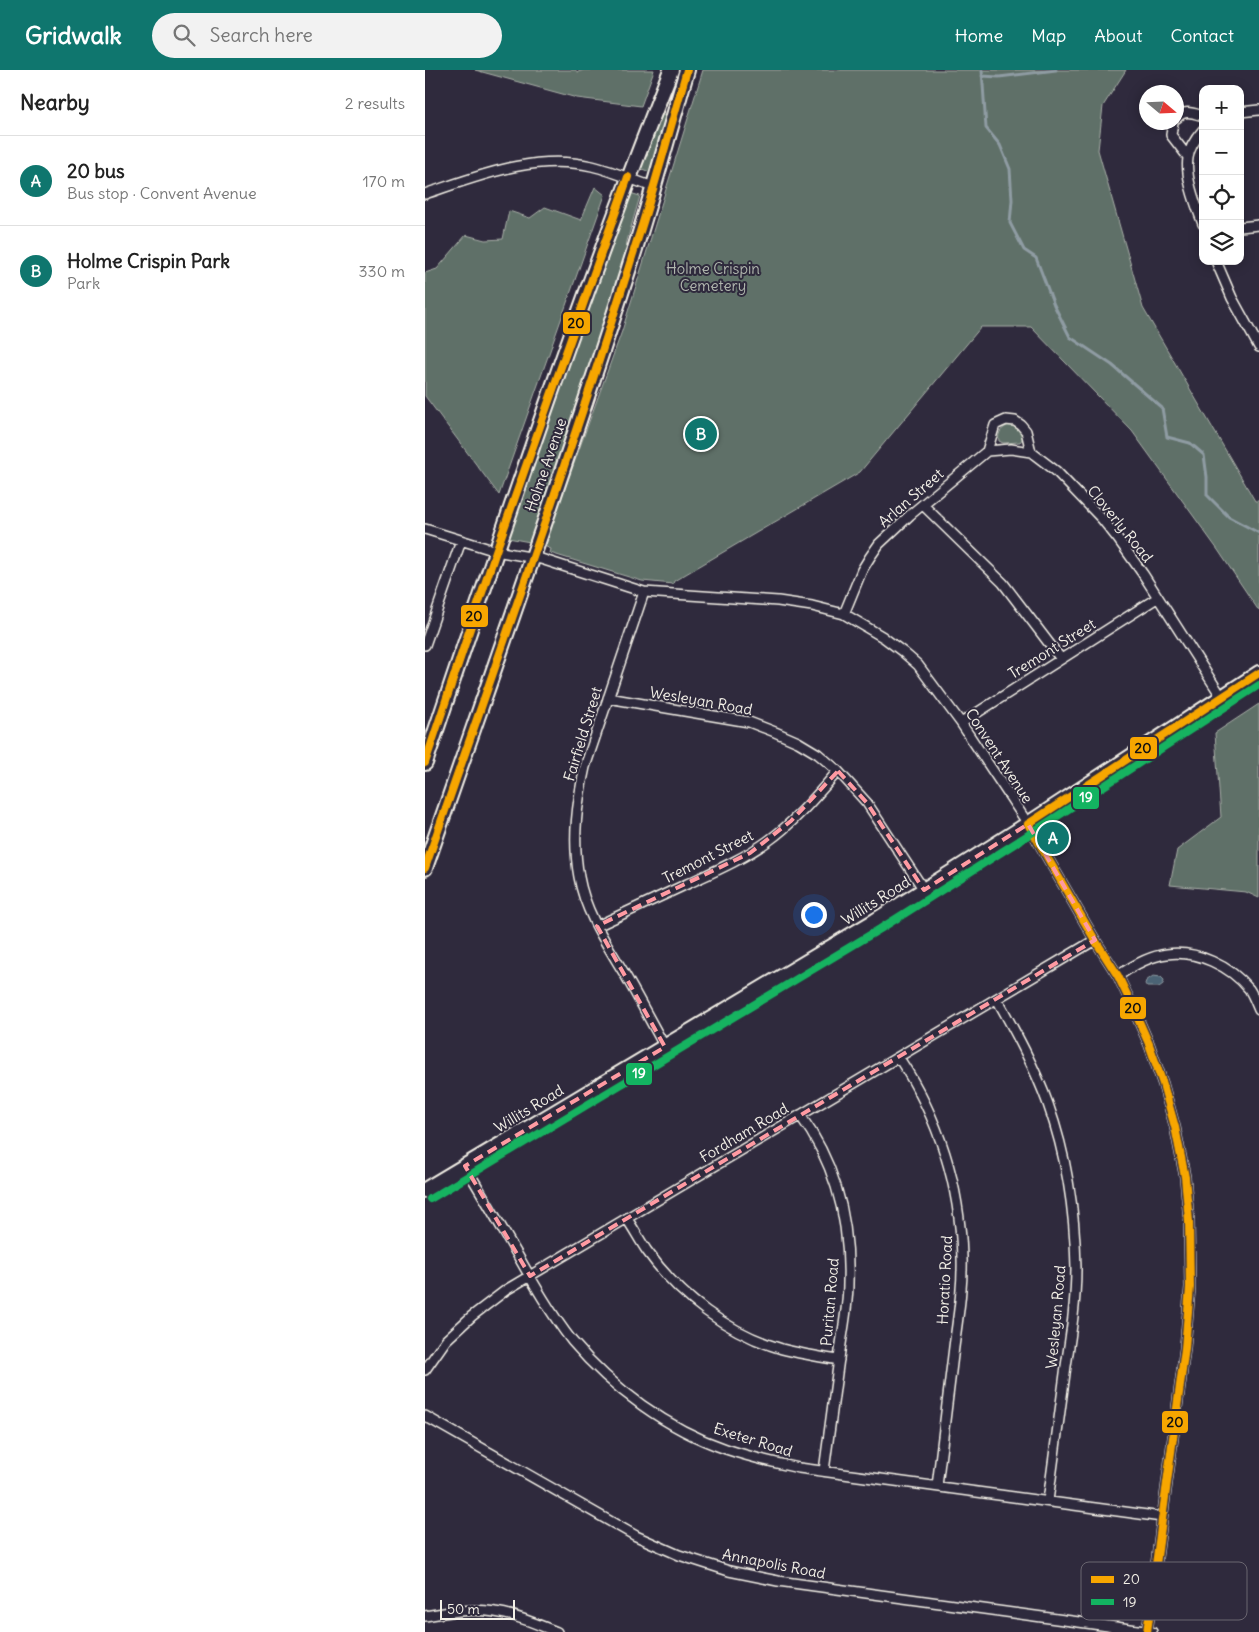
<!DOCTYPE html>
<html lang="en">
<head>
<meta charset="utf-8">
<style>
  :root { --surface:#fff; --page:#f2f2f2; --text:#222; --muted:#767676; --line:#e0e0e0; --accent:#0f766e }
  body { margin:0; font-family:Delius,sans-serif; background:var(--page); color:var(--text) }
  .controls { position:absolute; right:15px; top:15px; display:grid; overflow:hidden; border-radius:10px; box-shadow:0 2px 12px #0003 }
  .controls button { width:45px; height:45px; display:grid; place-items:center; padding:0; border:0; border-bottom:1px solid var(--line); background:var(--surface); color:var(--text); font:25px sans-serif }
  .compass { position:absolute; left:714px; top:15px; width:45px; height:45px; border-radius:50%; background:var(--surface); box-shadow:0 2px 12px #0003; rotate:109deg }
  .scale { position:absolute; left:15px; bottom:12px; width:75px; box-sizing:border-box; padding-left:5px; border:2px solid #f4f1e8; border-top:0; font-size:14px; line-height:18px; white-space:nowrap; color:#f4f1e8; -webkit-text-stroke:4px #2f2a3d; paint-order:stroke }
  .you { position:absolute; left:388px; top:844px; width:18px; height:18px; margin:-12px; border:4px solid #fff; border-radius:50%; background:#1a73e8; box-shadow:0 0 0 8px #1a73e833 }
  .badge { display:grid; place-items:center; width:32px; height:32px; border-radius:50%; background:var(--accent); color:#fff; font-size:16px; font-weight:700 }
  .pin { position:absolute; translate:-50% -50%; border:2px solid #fff; box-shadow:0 1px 5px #0006 }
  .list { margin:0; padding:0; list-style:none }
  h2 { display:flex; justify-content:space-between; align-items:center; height:65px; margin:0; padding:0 20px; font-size:21px }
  h2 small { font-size:16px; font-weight:400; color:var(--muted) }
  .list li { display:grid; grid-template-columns:32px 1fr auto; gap:15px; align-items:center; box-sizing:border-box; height:90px; padding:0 20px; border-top:1px solid var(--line) }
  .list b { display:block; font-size:19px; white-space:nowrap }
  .list p { margin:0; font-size:16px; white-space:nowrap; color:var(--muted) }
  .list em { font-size:16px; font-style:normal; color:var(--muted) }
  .icon { flex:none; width:28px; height:28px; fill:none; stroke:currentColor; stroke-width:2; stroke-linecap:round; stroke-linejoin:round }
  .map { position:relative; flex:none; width:834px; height:1562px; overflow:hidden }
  header { display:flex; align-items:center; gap:30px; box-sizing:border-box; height:70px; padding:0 25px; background:var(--accent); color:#fff }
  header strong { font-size:24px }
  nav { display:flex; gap:28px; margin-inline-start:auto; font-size:18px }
  .search { width:350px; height:45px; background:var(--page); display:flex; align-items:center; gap:12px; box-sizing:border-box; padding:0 18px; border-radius:28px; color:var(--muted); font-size:19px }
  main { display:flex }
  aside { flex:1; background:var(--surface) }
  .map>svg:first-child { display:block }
  .green { fill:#5e6f67; stroke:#a9b0a8 }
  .water { fill:#4b6475; stroke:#8f9ca3 }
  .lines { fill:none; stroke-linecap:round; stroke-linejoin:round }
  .stream { stroke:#8f9ca3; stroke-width:3 }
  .street-casing { stroke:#f4f1e8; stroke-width:12 }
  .secondary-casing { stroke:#f4f1e8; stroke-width:18 }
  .street { stroke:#2f2a3d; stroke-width:9 }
  .secondary { stroke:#2f2a3d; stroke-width:14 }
  .bus-1-casing { stroke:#2f2a3d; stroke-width:11 }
  .bus-2-casing { stroke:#2f2a3d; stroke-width:11 }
  .bus-1 { stroke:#f7a600; stroke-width:8 }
  .bus-2 { stroke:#13b361; stroke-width:8 }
  .marked { fill:none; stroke:#ff9aa2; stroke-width:4; stroke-dasharray:10 6; stroke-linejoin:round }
  .labels { text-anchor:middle; stroke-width:4; stroke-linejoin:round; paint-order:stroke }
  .park-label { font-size:15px; fill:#b0b6ae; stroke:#2f2a3d }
  .street-label { font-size:15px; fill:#f4f1e8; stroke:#2f2a3d }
  .key { fill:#2f2a3d; stroke:#6a6670; stroke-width:1 }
  .key-label { font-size:14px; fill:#f4f1e8 }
  .line-badge { stroke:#2f2a3d; stroke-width:2 }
  .badge-label { font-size:14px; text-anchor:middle; font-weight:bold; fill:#fff }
  .pale-badge-label { font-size:14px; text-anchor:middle; font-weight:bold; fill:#111 }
</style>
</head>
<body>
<header>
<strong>Gridwalk</strong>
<div class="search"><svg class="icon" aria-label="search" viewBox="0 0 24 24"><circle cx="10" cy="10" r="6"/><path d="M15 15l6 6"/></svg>Search here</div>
<nav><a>Home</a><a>Map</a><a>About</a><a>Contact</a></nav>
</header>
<main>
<aside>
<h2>Nearby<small>2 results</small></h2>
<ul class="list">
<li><span class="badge">A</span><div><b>20 bus</b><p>Bus stop · Convent Avenue</p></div><em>170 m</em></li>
<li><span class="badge">B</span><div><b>Holme Crispin Park</b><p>Park</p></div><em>330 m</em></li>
</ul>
</aside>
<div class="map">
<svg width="834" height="1562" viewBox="0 0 834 1562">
  <rect width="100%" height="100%" fill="#2f2a3d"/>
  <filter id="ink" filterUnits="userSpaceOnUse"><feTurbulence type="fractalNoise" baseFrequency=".02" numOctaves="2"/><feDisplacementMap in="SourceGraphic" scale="10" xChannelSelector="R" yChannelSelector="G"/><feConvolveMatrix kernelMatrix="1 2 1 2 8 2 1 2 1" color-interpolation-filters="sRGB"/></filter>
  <g filter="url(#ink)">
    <!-- green -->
    <path class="green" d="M50 0H150L153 2 159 0H229L216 36 152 28Z
      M278 0H701L678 36 673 80 718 238 830 431H834V541L793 480 707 361 606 257H556L435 402 249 511 248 514 217 511 125 483 126 479 119 476 197 261Z
      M235 45H244L227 103 215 98Z
      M170 117 180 125 74 425 0 326V203L12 199 41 165 60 170 78 169 84 141 105 148 120 137 156 150Z
      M205 123 215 126 202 171 198 200 105 472 83 468 170 210Z
      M585 355C593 356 597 361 598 368L595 372 578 373 574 371C572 363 577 357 585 355Z
      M834 634V828L821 822 745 815 752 780 796 747 790 663Z"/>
    <!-- water -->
    <path class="water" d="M728 906 736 907 739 910 738 914 734 917H722L720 914 721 911Z"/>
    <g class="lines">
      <!-- stream -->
      <path class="stream" d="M557 0 561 58 575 75 585 99 587 130 585 153 599 180 611 188 629 235 645 267 687 295 737 338 742 367 765 373 779 385 782 407V425L804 447 834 463
        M557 6 574 7 631 0"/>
      <!-- street casing -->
      <g class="street-casing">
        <path id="street" d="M815 42 834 40
          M752 48C759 39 768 43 778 46
          M748 52 746 65 763 87
          M778 60C772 67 764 78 763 88 760 108 771 135 778 154
          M0 124C54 106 109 83 167 96 188 101 208 110 228 117
          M815 157 834 155
          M791 191 807 228 834 277
          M562 381 570 355 581 350 590 351 596 355 601 361 606 382 631 401 677 449 693 469 718 504 796 626
          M498 435 578 513 636 589
          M0 459 71 481 116 489 219 522 353 531 387 536 419 544 458 567 478 582 493 595 536 653 603 754 670 870 693 906 706 933 724 974 738 1014 750 1057 760 1107 764 1151 765 1217 760 1278 722 1562
          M219 522 160 697C152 733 147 769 154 807 160 842 181 873 199 903 213 927 226 952 240 977
          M419 544 437 500 445 487 454 474 485 445 562 381 586 379 606 382
          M0 575 36 471
          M183 628 324 652 350 662 373 672 393 684 413 701 442 733 499 820
          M536 653 732 528
          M172 856C202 842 232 828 262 814 290 801 318 789 343 771 370 752 392 725 413 701
          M693 906C707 896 724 886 742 884 772 880 805 896 824 919 828 925 831 933 834 940
          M572 929C591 963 610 998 623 1034 642 1087 650 1143 651 1198 651 1231 646 1264 641 1296 635 1341 629 1386 623 1431
          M474 988C513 1047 535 1115 537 1187 538 1217 533 1247 529 1277 523 1323 518 1370 512 1416
          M375 1045C411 1094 425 1153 423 1213 423 1236 418 1259 415 1281 410 1321 404 1361 399 1401
          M40 1096C58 1125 75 1155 92 1184 109 1214 126 1244 147 1271 187 1318 242 1359 301 1379 325 1387 350 1393 374 1398L737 1447
          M202 1149C209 1159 215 1171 222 1181 255 1227 303 1263 357 1279 376 1284 395 1287 414 1290
          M0 1300 21 1270 47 1246 81 1220 670 870
          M0 1346 211 1466 254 1485 304 1501 353 1511 727 1562
          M0 1546C23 1542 47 1538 70 1542 91 1545 112 1554 132 1562"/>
      </g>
      <!-- secondary casing -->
      <g class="secondary-casing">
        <path id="secondary" d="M0 693C78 461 155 228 246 0
          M0 798C69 598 140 399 204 198 225 133 243 66 262 0
          M0 1120 450 851 603 754 834 603"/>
      </g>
      <!-- street -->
      <use href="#street" class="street"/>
      <!-- secondary -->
      <use href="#secondary" class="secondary"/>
      <!-- bus-1 casing -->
      <g class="bus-1-casing">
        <path id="bus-1" d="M0 693 71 481 203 107
          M603 754 670 870 693 906 706 933 724 974 738 1014 750 1057 760 1107 764 1151 765 1217 760 1278 722 1562
          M603 754 834 603
          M0 798C72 591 146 384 211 174 230 117 245 58 262 0"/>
      </g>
      <!-- bus-2 casing -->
      <g class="bus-2-casing">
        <path id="bus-2" d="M5 1129 455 859 608 762 834 615"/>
      </g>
      <!-- bus-1 -->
      <use href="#bus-1" class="bus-1"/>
      <!-- bus-2 -->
      <use href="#bus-2" class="bus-2"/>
    </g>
  </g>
  <!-- marked area -->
  <path class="marked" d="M413 701 442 733 499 820 603 754 670 870 105 1206 40 1096 240 977 172 856 325 783 366 751Z"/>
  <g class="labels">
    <!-- park labels -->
    <g class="park-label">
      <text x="288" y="204">Holme Crispin<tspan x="288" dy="17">Cemetery</tspan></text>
    </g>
    <!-- street labels -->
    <g class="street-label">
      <text transform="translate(121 395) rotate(-71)" y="5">Holme Avenue</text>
      <text transform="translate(486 428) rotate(-41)" y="5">Arlan Street</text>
      <text transform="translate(695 454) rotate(51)" y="5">Cloverly Road</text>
      <text transform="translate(627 579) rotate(-32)" y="5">Tremont Street</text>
      <text transform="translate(276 631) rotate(10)" y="5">Wesleyan Road</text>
      <text transform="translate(158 664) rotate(-73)" y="5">Fairfield Street</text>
      <text transform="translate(574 686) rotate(57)" y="5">Convent Avenue</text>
      <text transform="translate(283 787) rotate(-27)" y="5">Tremont Street</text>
      <text transform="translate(451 831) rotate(-32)" y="5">Willits Road</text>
      <text transform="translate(104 1039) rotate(-31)" y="5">Willits Road</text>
      <text transform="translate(319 1063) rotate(-31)" y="5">Fordham Road</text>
      <text transform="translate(520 1210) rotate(-87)" y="5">Horatio Road</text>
      <text transform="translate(405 1232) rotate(-85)" y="5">Puritan Road</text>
      <text transform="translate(631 1247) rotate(-85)" y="5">Wesleyan Road</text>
      <text transform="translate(328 1370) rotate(17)" y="5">Exeter Road</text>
      <text transform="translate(349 1494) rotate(11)" y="5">Annapolis Road</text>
    </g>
  </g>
  <!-- legend -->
  <rect x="656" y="1492" width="166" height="58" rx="8" class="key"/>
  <rect x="666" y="1506" width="23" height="7" fill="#f7a600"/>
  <rect x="666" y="1529" width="23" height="6" fill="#13b361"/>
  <g class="key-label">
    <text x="698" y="1514">20</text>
    <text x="698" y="1537">19</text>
  </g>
  <g class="line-badge">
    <rect x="137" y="241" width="29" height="24" rx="5" fill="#f7a600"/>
    <rect x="35" y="534" width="29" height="24" rx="5" fill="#f7a600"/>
    <rect x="704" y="666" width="29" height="24" rx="5" fill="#f7a600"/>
    <rect x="647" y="716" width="28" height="24" rx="5" fill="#13b361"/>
    <rect x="694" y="926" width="28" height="24" rx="5" fill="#f7a600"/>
    <rect x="200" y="992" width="28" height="24" rx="5" fill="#13b361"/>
    <rect x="736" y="1340" width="28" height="24" rx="5" fill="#f7a600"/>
  </g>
  <g class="badge-label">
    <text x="661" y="732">19</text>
    <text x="214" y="1008">19</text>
  </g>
  <g class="pale-badge-label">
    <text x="151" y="258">20</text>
    <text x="49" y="551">20</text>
    <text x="718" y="683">20</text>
    <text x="708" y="943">20</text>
    <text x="750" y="1357">20</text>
  </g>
</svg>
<div class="controls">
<button>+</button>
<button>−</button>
<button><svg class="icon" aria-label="locate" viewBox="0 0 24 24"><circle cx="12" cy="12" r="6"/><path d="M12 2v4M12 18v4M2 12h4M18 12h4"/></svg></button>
<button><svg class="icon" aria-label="layers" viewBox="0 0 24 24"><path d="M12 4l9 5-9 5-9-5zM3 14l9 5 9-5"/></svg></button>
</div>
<svg class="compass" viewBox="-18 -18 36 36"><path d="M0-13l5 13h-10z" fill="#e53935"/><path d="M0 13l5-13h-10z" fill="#767676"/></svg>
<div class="scale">50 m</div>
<div class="you"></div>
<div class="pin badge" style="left:628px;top:768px">A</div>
<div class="pin badge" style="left:276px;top:364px">B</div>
</div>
</main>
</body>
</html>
